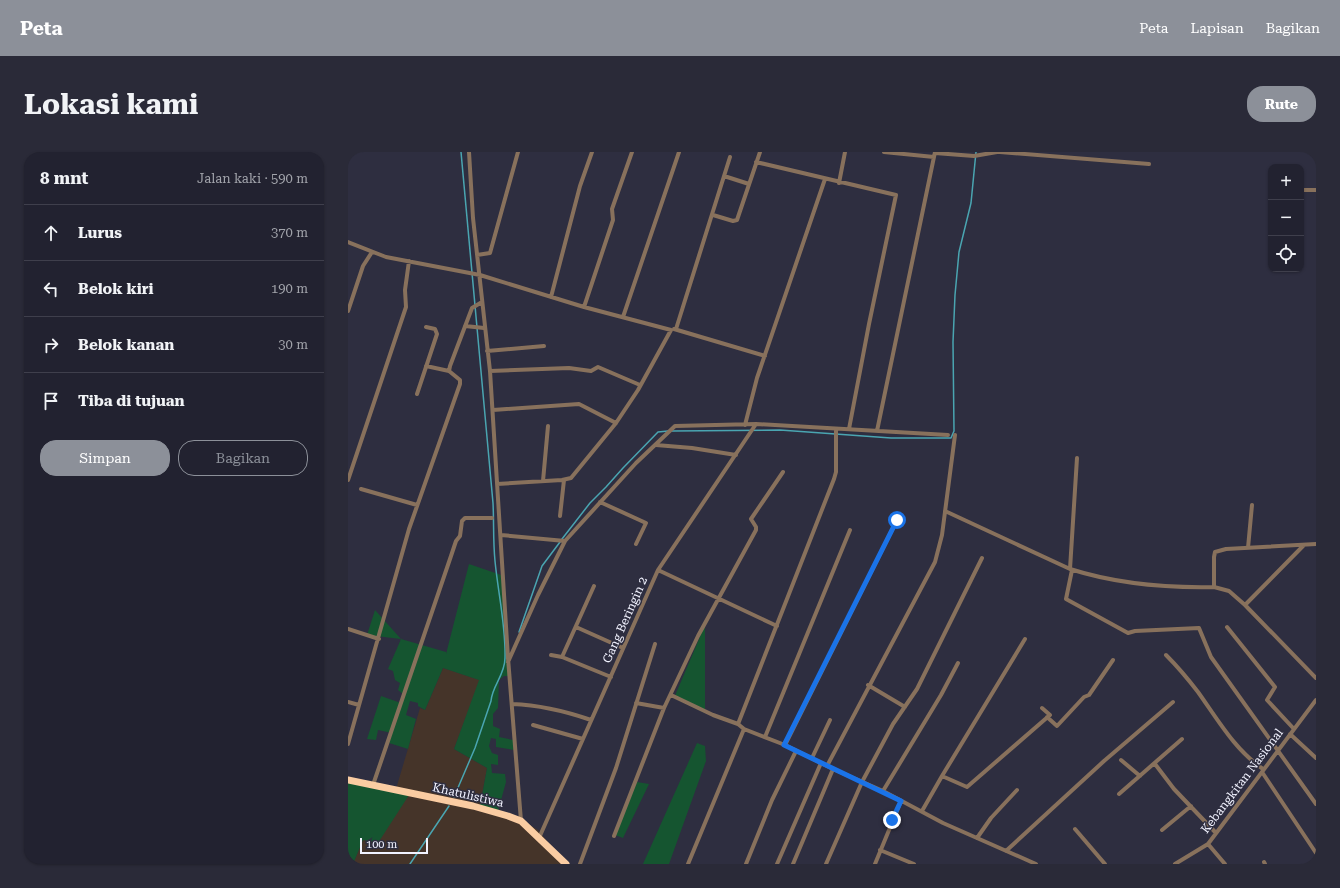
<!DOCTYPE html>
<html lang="id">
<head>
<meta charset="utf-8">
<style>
  :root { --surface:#222230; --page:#2a2a38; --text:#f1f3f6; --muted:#a2a4ab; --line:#3f3f4c; --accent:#8c9099 }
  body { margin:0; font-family:"Roboto Serif",serif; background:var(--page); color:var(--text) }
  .controls { position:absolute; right:12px; top:12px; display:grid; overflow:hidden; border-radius:8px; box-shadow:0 1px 3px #0004 }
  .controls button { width:36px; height:36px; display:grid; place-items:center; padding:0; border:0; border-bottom:1px solid var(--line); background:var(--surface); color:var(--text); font:20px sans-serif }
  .scale { position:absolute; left:12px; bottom:10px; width:68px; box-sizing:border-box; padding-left:4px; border:2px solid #f2f3ff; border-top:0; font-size:11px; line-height:14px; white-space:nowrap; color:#f2f3ff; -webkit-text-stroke:3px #2e2e40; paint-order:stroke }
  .stop { position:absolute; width:12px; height:12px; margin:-9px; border:3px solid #1a73e8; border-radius:50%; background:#fff }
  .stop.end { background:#1a73e8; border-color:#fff; box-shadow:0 1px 4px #0008 }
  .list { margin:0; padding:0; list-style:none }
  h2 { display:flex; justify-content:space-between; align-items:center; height:52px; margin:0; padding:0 16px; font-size:17px }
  h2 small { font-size:13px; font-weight:400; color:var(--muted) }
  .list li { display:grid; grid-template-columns:26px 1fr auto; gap:12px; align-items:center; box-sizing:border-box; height:56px; padding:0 16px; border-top:1px solid var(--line) }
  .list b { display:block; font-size:15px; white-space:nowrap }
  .list em { font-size:13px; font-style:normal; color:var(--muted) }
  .actions { display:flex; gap:8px; padding:12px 16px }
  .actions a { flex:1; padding:9px 0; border:1px solid var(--accent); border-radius:16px; text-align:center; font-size:14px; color:var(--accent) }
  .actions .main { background:var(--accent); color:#fff }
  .icon { flex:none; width:22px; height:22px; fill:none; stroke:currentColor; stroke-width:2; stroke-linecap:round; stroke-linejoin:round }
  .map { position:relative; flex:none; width:968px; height:712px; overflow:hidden; border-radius:16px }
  header { display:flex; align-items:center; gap:24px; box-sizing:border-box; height:56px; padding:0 20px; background:var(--accent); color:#fff }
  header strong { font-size:19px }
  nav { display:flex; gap:22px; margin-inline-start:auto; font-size:14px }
  .intro { display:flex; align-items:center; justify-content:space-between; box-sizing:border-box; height:96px; padding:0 24px }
  h1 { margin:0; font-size:28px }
  .button { padding:10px 18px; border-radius:16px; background:var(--accent); color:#fff; font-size:14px; font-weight:700 }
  main { display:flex; gap:24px; padding:0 24px }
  aside { flex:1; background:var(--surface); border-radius:16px; box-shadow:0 1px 3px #0004 }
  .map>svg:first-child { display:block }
  .industrial { fill:#453429 }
  .green { fill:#155530 }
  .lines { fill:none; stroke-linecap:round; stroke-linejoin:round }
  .stream { stroke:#4aa5b1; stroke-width:1.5 }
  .street { stroke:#88715c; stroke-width:4 }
  .highway { stroke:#facca2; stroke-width:7 }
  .route { stroke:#1a73e8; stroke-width:5 }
  .labels { text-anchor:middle; stroke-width:3; stroke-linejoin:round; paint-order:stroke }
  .street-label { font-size:12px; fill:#f2f3ff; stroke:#2e2e40 }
</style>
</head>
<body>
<header>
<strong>Peta</strong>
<nav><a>Peta</a><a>Lapisan</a><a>Bagikan</a></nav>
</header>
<div class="intro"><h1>Lokasi kami</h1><a class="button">Rute</a></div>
<main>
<aside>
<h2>8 mnt<small>Jalan kaki · 590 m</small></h2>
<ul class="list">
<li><svg class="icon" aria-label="ahead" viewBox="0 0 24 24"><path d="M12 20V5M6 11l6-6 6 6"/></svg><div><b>Lurus</b></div><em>370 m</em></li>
<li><svg class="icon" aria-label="left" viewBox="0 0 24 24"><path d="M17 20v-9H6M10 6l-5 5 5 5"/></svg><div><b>Belok kiri</b></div><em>190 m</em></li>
<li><svg class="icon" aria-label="right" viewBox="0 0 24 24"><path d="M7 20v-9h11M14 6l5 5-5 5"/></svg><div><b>Belok kanan</b></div><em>30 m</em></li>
<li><svg class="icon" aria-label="arrive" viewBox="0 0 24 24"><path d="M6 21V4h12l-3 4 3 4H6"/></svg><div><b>Tiba di tujuan</b></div></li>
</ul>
<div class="actions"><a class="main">Simpan</a><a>Bagikan</a></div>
</aside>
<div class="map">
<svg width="968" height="712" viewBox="0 0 968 712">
  <rect width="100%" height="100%" fill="#2e2e40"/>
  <!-- industrial -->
  <path class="industrial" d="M95 516 132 528 106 597 139 616 132 654 167 664 190 678 218 712H5L15 688 48 637 72 556 77 558Z"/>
  <!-- green -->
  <path class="green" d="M121 412 156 424 161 524H156L151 528 150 556 145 562V574L152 577 151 585 165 588 166 598 148 595V587L143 586 141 594 144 601 150 603V613L143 612 144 621 157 622 158 630 150 659 132 654 139 616 106 597 131 528 95 516 77 558 70 554V551L62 549 58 563 68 567 60 597 41 591 44 581 30 578 28 588 19 587 33 544 53 551 57 544 50 538 52 531 47 528 45 519 40 517 53 487 19 483 27 458 53 487 98 500V502Z
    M357 473V561L326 546Z
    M349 591 357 594 358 609 321 712H295Z
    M0 628 63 640 30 691 15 688 5 712H0Z
    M289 630 301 632 275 686 267 683Z"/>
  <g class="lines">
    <!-- stream -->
    <path class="stream" d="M324 279 432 278 543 286H603L606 279 605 190 607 143 611 100 623 51 628 0
      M214 387 242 351 258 335 275 316 310 280 320 279
      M171 480 194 414 212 390
      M106 645 127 596 143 549C144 534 157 523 157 506 158 474 150 441 147 409 145 389 146 370 145 351L113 0
      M62 712 101 654"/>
    <!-- street -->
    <path class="street" d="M121 0 125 66 142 219 160 506 173 669
      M536 0 586 5
      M652 0 801 12
      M587 1 626 4 649 0
      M408 10 548 43 521 172 501 277
      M376 24 401 32
      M491 31 497 0
      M953 38H968
      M365 63 385 69 389 68 412 0
      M0 90 38 105 132 123 236 155 323 178 290 238 268 271 223 326 214 328 149 332
      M129 103 142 101 170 0
      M203 145 232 34 244 0
      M236 155 265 68 264 57 284 0
      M0 159 15 114 24 100
      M275 165 331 0
      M117 174 136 176
      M326 177 417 204
      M328 177 382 5
      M139 199 196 194
      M78 214 101 219
      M142 219 221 216 243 219 250 215 292 233
      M69 242 89 182 87 177 78 175
      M145 258 231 252 268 271
      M397 273 409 226 477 27
      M529 279 587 0
      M308 293 344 296 388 303
      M0 328 58 155 57 138 61 109
      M195 329 200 274
      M13 337 69 353
      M252 350 298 371 288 392
      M597 359 722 417C769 432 817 436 866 435L881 439 897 453 968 526
      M212 364 216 328
      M153 383 217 389 190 443 160 510
      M217 389 288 311 327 274 408 272 600 283
      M900 396 904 353
      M722 417 729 306
      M310 418 429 474
      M724 418 718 447 780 481 787 479 851 476 863 505 968 652
      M866 435V405L867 400 878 397 968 392
      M897 453 956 393
      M228 475 275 496
      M879 475 927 535 919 548 946 577
      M0 477 31 487
      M203 503 214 505 263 525
      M818 503C829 514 840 527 850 540 870 568 887 598 915 617
      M214 505 246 434
      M520 533 557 555
      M323 543 365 563 390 572 396 577 437 593 485 617 535 639 595 671 688 712
      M0 550 11 553
      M288 551 316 556
      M164 552C191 553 217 559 243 568
      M699 565 709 574 736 545 741 543 765 508
      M390 572 486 327 488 320V277
      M185 573 235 587
      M942 582 968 606
      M417 585 502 378
      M0 592 61 377 112 232V228L101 219 102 214 124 156 134 150
      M437 593 549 368
      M464 606 482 568
      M773 608 792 624
      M807 612 826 637 868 681
      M479 614 587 410 594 383 607 283
      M914 620 968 701
      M594 624 677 487
      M25 633 103 404 108 389 112 384 114 369 117 366H144
      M535 639 593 543 610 511
      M771 642 834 587
      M574 659 594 624 619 635 702 563 694 556
      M727 677 757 712
      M814 678 843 654
      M266 684 316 556 350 484 408 378V375L403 367 435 320
      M191 686 310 418 408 272
      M629 686 643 666 669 638
      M860 692 877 712
      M532 698 566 712
      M658 699 756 609 825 550
      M916 710 917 712
      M232 712 268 616 307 492
      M340 712 396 577
      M398 712 424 648 448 599
      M429 712 473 611
      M445 712 485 617
      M478 712 514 630 545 572 569 537 634 406
      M527 712 553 649
      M827 712 860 692 968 548"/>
    <!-- highway -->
    <path class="highway" d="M0 628 125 654 160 664 173 669 218 712"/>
  </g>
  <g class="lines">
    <!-- route -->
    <path class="route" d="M544 668 553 649 436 593 549 368"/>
  </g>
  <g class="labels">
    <!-- street labels -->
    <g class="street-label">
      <text transform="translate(277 468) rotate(-66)" y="4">Gang Beringin 2</text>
      <text transform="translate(894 629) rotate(-53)" y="4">Kebangkitan Nasional</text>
      <text transform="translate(120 643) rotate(13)" y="4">Khatulistiwa</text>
    </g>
  </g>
</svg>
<div class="controls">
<button>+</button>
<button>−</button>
<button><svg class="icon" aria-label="locate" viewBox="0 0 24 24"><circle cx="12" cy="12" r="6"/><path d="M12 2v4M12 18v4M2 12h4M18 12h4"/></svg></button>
</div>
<div class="scale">100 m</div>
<div class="stop" style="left:549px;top:368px"></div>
<div class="stop end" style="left:544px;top:668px"></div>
</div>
</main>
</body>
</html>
